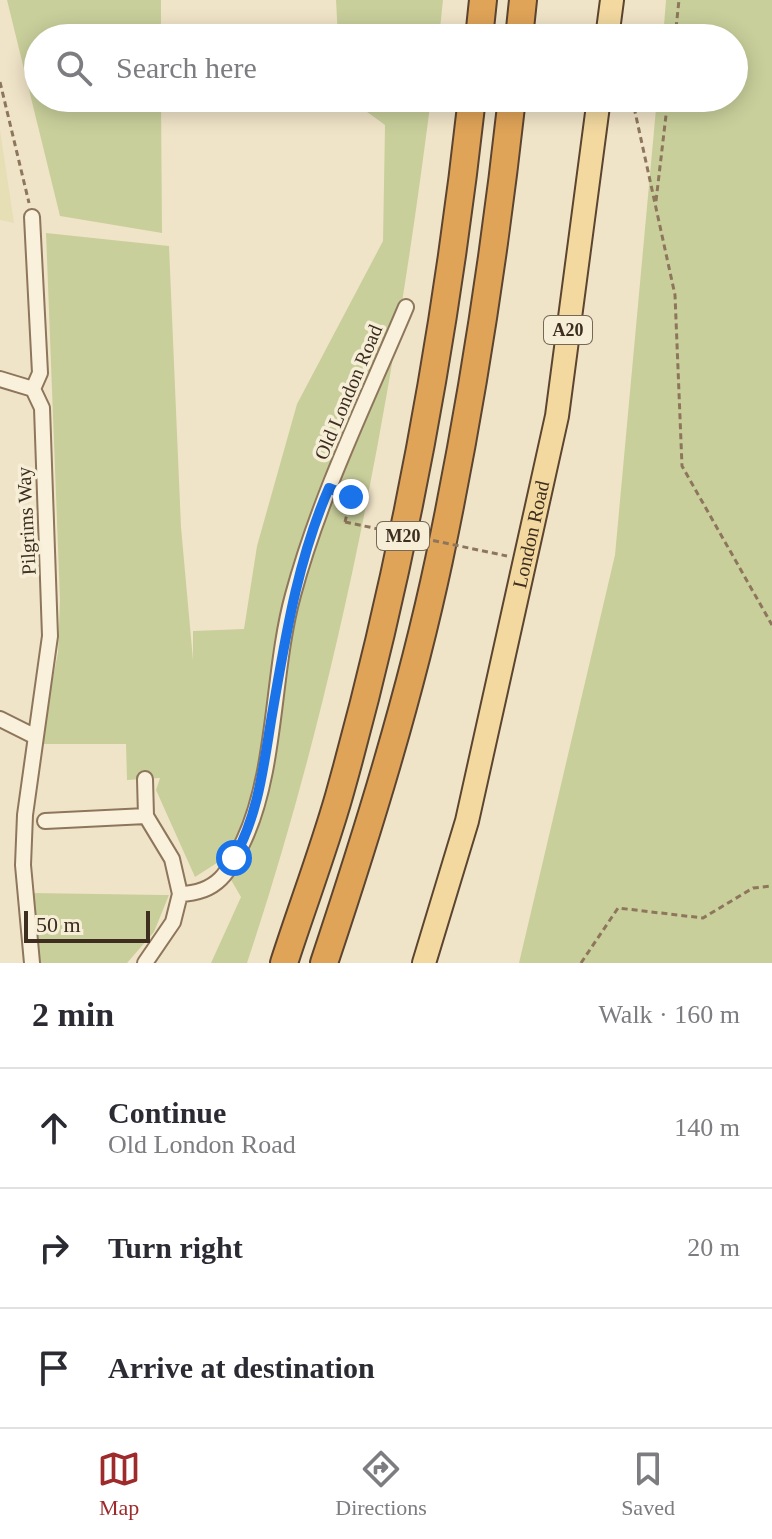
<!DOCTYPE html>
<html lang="en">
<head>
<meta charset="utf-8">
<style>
  :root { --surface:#fff; --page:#f2f2f3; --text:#2b2b33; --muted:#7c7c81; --line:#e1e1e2; --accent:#9e2a2b }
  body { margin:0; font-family:"Times New Roman",serif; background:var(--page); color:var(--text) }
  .scale { position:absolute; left:24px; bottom:20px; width:126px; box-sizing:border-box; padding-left:8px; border:4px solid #3d2e20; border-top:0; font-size:22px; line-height:28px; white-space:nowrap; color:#3d2e20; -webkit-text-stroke:6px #f7eed8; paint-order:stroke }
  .stop { position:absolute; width:24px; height:24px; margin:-18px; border:6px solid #1a73e8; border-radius:50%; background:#fff }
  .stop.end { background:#1a73e8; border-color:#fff; box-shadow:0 2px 8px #0008 }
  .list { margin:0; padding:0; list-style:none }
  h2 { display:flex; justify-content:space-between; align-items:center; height:104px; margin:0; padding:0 32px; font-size:34px }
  h2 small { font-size:26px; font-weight:400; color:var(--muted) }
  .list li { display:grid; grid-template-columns:52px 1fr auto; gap:24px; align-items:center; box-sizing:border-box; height:120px; padding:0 32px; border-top:2px solid var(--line) }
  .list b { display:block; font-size:30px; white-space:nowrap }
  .list p { margin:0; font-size:26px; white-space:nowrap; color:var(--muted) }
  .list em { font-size:26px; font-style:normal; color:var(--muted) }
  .icon { flex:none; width:44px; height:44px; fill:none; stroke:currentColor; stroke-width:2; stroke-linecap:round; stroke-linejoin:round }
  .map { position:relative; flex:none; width:772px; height:963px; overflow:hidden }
  .search { position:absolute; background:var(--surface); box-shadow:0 4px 20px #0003; left:24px; right:24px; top:24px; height:88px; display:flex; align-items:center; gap:20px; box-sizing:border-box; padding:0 28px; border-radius:44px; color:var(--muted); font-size:30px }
  .sheet { height:464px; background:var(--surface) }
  nav { display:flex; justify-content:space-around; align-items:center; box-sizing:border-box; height:112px; border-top:2px solid var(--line); background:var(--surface); font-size:22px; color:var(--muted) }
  nav a { display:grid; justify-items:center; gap:4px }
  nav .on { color:var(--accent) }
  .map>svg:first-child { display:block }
  .farmland { fill:#e6deb5 }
  .green { fill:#c9cf9b }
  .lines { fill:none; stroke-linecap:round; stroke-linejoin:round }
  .street-casing { stroke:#8d765c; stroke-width:18 }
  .primary-casing { stroke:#5b4430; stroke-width:26 }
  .highway-casing { stroke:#5b4430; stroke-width:30 }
  .path { stroke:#8d765c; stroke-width:3; stroke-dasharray:6 4; stroke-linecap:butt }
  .street { stroke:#faf1dc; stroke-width:14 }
  .primary { stroke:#f3d9a0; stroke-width:22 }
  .highway { stroke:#e0a458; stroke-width:26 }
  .path-bridge { stroke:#8d765c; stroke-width:3; stroke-dasharray:6 4; stroke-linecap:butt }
  .route { stroke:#1a73e8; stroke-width:10 }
  .labels { text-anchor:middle; stroke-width:7; stroke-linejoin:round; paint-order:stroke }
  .shield { fill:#f7eed8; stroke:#756857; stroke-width:2 }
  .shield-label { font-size:18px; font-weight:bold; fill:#3d2e20 }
  .street-label { font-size:20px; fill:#3d2e20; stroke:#f7eed8 }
</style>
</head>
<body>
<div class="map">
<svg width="772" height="963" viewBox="0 0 772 963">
  <rect width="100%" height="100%" fill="#f0e4c8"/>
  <!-- farmland -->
  <path class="farmland" d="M0 130 14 223 0 220Z"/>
  <!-- green -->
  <path class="green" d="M7 0H161V38H38V98H161L162 233 60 216Z
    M336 0H443L439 38H338Z
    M666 0H772V963H519L615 555 657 98H734V38H663Z
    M348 98H431C394 390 340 684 247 963H211L241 897 220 861 195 877 156 790 160 778 127 780 126 744H40L58 652 60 600 46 233 169 246 181 527 193 660V631L244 629 257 546 297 404 383 241 385 125Z
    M32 893 163 895H169L154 932 127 963H39Z"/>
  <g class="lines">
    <!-- street casing -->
    <g class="street-casing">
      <path id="street" d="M0 379 33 389
        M0 719 34 736
        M45 821 146 816
        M180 894C218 893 229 872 244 840 277 769 272 671 293 595 320 495 366 402 406 307
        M32 963 23 865 25 815 50 636 42 408 33 389 40 373 32 217
        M145 963 173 922 180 894 172 859 146 816 145 779"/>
    </g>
    <!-- primary casing -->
    <g class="primary-casing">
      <g id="primary">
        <path d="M607 38 612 0"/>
        <path id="s1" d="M424 963 467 821 557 416 599 98"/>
      </g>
    </g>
    <!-- highway casing -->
    <g class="highway-casing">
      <path id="highway" d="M479 38 483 0
        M519 38 523 0
        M284 963C302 907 323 852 339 796 403 568 446 333 472 98
        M324 963C368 831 410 696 439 560 471 408 495 252 512 98"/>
    </g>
    <!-- path -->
    <path class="path" d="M675 38 679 0
      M0 82 29 203
      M632 98 675 295 682 466 772 625
      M656 201 668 98
      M342 493 351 497 345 522
      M581 963 618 908 703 918 753 888 772 886"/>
    <!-- street -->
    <use href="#street" class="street"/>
    <!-- primary -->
    <use href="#primary" class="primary"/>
    <!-- highway -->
    <use href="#highway" class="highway"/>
    <!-- path-bridge -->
    <path class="path-bridge" d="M345 522 507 556"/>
  </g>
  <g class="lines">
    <!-- route -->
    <path class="route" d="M234 858C260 812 264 760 273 709 286 634 298 559 329 488L351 497"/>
  </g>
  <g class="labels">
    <!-- shield labels -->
    <g class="shield">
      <rect x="544" y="316" width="48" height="28" rx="6"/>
      <rect x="377" y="522" width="52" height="28" rx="6"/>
    </g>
    <g class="shield-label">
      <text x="568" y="336">A20</text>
      <text x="403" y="542">M20</text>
    </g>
    <!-- street labels -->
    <g class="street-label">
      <text transform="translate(348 392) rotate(-67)" y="7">Old London Road</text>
      <text transform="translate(26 521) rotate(-93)" y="7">Pilgrims Way</text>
      <text dy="7" stroke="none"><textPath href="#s1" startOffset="442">London Road</textPath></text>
    </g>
  </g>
</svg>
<div class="scale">50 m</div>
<div class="stop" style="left:234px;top:858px"></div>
<div class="stop end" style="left:351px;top:497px"></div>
<div class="search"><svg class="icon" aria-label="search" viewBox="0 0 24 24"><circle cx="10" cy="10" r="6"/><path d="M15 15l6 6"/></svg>Search here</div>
</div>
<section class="sheet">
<h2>2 min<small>Walk · 160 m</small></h2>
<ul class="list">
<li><svg class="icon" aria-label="ahead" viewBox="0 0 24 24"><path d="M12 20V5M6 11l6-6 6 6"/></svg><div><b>Continue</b><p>Old London Road</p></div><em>140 m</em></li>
<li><svg class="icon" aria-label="right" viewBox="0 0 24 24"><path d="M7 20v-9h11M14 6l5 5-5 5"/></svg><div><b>Turn right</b></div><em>20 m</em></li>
<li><svg class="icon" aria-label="arrive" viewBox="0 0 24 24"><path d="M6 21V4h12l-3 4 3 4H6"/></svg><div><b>Arrive at destination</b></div></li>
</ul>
</section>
<nav>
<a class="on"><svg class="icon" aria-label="map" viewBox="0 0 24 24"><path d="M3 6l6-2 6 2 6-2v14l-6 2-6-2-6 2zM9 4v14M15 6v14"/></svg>Map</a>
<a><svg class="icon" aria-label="directions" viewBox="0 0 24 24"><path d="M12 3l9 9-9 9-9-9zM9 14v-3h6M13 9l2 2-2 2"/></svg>Directions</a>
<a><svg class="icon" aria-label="saved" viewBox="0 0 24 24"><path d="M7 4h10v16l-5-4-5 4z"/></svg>Saved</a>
</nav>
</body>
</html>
